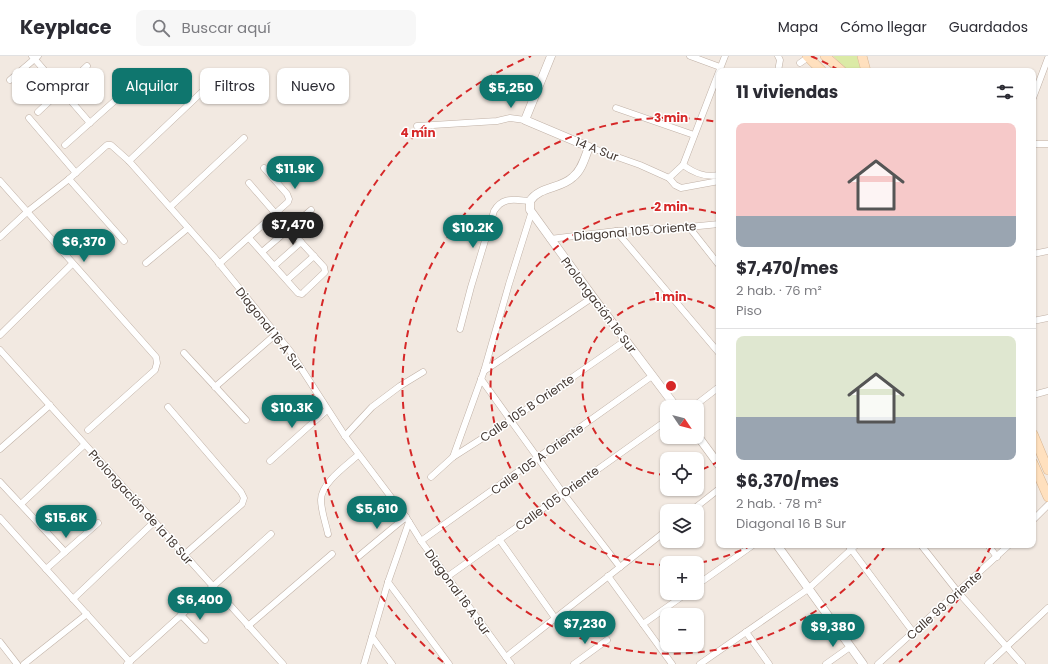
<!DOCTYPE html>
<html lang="es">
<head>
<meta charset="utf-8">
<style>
	:root { --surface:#fff; --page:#f7f7f7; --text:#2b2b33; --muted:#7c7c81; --line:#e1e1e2; --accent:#0f766e }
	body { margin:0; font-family:Poppins,sans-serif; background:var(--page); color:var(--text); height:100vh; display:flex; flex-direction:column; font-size:15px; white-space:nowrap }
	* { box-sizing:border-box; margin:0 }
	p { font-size:13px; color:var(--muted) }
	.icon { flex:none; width:22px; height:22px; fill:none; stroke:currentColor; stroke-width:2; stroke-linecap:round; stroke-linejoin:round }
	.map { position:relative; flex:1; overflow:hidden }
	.drawer { position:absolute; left:716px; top:12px; width:320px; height:480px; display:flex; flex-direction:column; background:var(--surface); border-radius:8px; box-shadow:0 1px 3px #0004 }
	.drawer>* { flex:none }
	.banner { position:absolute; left:12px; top:12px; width:380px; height:36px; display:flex; gap:8px }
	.needle { width:26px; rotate:125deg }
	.buttons { position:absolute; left:660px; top:344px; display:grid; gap:8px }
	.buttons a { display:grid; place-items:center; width:44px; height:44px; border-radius:8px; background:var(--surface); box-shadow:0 1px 3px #0004; font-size:20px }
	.price { position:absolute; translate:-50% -34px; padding:0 9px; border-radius:14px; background:var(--accent); color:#fff; font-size:13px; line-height:26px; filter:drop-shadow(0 1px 2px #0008) }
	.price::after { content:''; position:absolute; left:50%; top:24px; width:12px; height:9px; margin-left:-6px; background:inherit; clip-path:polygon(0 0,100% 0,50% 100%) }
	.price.selected { background:#222; color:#fff }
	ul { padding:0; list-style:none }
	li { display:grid; align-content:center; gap:8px; height:212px; padding:0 20px }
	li+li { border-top:1px solid var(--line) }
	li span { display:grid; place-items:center; height:124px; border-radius:8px; color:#555 }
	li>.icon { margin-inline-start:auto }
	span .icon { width:72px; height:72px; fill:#fffc; stroke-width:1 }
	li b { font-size:17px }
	h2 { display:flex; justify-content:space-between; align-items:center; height:48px; padding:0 20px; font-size:17px }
	.tag { padding:0 14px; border-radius:8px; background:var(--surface); box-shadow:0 1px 3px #0004; font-size:14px; line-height:36px }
	.tag.selected { background:var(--accent); color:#fff }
	header { display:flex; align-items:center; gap:24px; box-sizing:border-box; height:56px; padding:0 20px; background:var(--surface); border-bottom:1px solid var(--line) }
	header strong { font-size:19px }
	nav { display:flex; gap:22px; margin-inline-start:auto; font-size:14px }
	.search { width:280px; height:36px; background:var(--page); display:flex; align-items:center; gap:10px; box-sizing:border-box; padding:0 14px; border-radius:8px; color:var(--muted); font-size:15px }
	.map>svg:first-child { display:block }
</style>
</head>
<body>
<header>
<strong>Keyplace</strong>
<div class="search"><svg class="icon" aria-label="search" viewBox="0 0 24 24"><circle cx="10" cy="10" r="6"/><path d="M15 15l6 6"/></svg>Buscar aquí</div>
<nav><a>Mapa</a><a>Cómo llegar</a><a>Guardados</a></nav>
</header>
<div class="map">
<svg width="1048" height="608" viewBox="0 0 1048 608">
	<rect width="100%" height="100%" fill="#f2e9e1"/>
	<polygon fill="#dbeaa6" points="833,0 857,0 861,15 849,15"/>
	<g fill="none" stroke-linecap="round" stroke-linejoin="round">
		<g stroke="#c0b1a6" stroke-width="7">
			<g id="minor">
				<polyline points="32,0 90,67"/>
				<polyline points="690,0 720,11"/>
				<polyline points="778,0 780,4 778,15"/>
				<polyline points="800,7 810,0"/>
				<polyline points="10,24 38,0"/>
				<polyline points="1033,42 1048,2"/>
				<polyline points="616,52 694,79"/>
				<polyline points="38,56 87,10"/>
				<polyline points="29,62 76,117"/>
				<polyline points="417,70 497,65 510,62 525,64"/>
				<polyline points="1033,88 1048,88"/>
				<polyline points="65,89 119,41"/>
				<polyline points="589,91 640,109 669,122"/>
				<polyline points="129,105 203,35"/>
				<path d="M683,109C694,117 705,122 719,119"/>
				<polyline points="69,123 124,185"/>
				<polyline points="0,125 156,301 157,307 155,314 88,374"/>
				<polyline points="719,125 681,132 675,129 669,122 683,109 725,0"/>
				<polyline points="170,151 244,82"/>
				<polyline points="689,171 719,209"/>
				<polyline points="616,175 719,297"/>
				<polyline points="0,181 27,156 69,123 107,89 111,89 129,105 214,201 290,295 345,380 406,461 421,485 511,608"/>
				<polyline points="249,182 298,237 302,238 304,236 325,216 324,211 288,172 249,127"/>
				<polyline points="550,183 616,175 689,171 719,168"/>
				<polyline points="262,196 311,154"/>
				<polyline points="1033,198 1048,195"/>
				<polyline points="146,207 188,172"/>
				<polyline points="219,208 288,146 289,143 287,138 264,112"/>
				<polyline points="274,210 301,186"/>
				<polyline points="287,224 314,200"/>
				<polyline points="1033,265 1048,262"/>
				<path d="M460,273L471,231L494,155C503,140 515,144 530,145"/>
				<polyline points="0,279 72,208"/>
				<polyline points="0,294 283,608"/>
				<polyline points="184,297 246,364"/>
				<polyline points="484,315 593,241"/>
				<polyline points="481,323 563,437 620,511"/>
				<polyline points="215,331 276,278"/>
				<polyline points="1033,339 1048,335"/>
				<polyline points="168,351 241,436 244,442 242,448 184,499"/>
				<polyline points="693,351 719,331"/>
				<polyline points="345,380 372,351 400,330 423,316"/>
				<polyline points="0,393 50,349"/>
				<polyline points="453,401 484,315 509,228 531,158"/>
				<polyline points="270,405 327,354"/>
				<polyline points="431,421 453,401 511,364 626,284"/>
				<polyline points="0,426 65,496"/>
				<polyline points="21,448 84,389"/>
				<polyline points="691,455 719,433"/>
				<polyline points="0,462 130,606"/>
				<polyline points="1033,464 1048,449"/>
				<path d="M328,478C326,468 321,455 321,444C321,427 346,410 358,399"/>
				<polyline points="499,483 555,562"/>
				<polyline points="421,485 652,320"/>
				<polyline points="848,489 913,576"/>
				<polyline points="921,489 958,536 1022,608"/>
				<polyline points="988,489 997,501"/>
				<polyline points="359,500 406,461"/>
				<polyline points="46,513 98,467"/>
				<polyline points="608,520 672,608"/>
				<polyline points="447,521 667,364"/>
				<polyline points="388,526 449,608"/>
				<polyline points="697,529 753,489"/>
				<polyline points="73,543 154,466"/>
				<polyline points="181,559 205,584"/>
				<polyline points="643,568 687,537"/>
				<polyline points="248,570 332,498"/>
				<polyline points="746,576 769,608"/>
				<polyline points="372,581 392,608"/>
				<polyline points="0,586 17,608"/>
				<polyline points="506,601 667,474"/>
				<polyline points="24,608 87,558"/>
				<polyline points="127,608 271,478"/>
				<polyline points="364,608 388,526 409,466"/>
				<polyline points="574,608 607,584"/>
				<polyline points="700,608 808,533 856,489"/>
				<polyline points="826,608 850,591"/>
				<polyline points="878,608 1009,489"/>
				<polyline points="988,608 1048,552"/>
			</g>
		</g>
		<g stroke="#c0b1a6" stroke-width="9">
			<g id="tertiary">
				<path d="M551,0L525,64L589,91C585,101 582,114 573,121C561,133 540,130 530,145V154L593,241L676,351"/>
				<polyline points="697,379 719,409"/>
				<polyline points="777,489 863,608"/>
			</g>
		</g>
		<g stroke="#d8b48f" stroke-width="10">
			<g id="secondary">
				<polyline points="807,0 822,15"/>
				<polyline points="825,0 842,15"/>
				<polyline points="862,0 866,15"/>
				<polyline points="1033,378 1048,414"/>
				<polyline points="1033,407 1048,441"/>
			</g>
		</g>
		<use href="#minor" stroke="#fff" stroke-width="6"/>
		<use href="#tertiary" stroke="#fff" stroke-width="8"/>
		<use href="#secondary" stroke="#ffe0be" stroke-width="9"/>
	</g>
	<g fill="none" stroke="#d62828" stroke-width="2" stroke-dasharray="7 5">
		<path d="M719 405A89 89 0 0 1 697 415M666 419A89 89 0 1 1 719 255"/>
		<path d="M752 489A179 179 0 0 1 697 507M666 509A179 179 0 1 1 719 158"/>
		<path d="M886 489A268 268 0 1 1 718 66"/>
		<path d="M991 490A358 358 0 0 1 899 606M443 606A358 358 0 0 1 531 0M811 0A358 358 0 0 1 839 14"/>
	</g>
	<g text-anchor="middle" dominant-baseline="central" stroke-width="3" stroke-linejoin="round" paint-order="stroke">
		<g font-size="12" fill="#433832" stroke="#fff">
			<text transform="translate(597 93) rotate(21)">14 A Sur</text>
			<text transform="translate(635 175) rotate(-5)">Diagonal 105 Oriente</text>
			<text transform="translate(599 249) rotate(53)">Prolongación 16 Sur</text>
			<text transform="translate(270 273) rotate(52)">Diagonal 16 A Sur</text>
			<text transform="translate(527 352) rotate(-34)">Calle 105 B Oriente</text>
			<text transform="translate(537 403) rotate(-36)">Calle 105 A Oriente</text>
			<text transform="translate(557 442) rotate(-36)">Calle 105 Oriente</text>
			<text transform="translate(141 451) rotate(48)">Prolongación de la 18 Sur</text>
			<text transform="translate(458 536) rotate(54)">Diagonal 16 A Sur</text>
			<text transform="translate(944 549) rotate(-42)">Calle 99 Oriente</text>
		</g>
	</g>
	<circle cx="671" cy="330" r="6" fill="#d62828" stroke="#fff" stroke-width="2"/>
	<g font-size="12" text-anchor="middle" font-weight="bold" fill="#d62828" stroke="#fff" stroke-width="3" stroke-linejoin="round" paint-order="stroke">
		<text x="671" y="66">3 min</text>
		<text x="418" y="81">4 min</text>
		<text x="671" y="155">2 min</text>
		<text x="671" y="245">1 min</text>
	</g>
</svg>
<div class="buttons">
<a><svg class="needle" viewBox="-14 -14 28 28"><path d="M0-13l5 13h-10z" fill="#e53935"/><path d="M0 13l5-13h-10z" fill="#7c7c81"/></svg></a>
<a><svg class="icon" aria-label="locate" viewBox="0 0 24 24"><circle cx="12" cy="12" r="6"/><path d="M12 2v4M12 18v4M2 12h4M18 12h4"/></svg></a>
<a><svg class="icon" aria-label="layers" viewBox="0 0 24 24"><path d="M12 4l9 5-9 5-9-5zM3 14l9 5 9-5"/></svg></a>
<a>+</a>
<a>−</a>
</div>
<b class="price" style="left:511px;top:53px">$5,250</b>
<b class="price" style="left:295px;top:134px">$11.9K</b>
<b class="price selected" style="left:293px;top:190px">$7,470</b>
<b class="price" style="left:473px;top:193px">$10.2K</b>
<b class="price" style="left:84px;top:207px">$6,370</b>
<b class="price" style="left:292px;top:373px">$10.3K</b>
<b class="price" style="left:377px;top:474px">$5,610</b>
<b class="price" style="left:66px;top:483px">$15.6K</b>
<b class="price" style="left:200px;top:565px">$6,400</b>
<b class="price" style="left:585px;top:589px">$7,230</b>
<b class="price" style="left:833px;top:592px">$9,380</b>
<div class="banner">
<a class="tag">Comprar</a>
<a class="tag selected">Alquilar</a>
<a class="tag">Filtros</a>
<a class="tag">Nuevo</a>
</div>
<section class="drawer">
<h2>11 viviendas<svg class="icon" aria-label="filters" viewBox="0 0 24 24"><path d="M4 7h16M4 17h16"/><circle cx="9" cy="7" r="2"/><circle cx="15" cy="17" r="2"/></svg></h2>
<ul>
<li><span style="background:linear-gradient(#f6c9c9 75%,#9aa5b1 0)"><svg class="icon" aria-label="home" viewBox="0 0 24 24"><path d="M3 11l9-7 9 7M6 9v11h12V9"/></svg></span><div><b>$7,470/mes</b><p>2 hab. · 76 m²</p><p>Piso</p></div></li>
<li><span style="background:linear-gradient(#dfe7d0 65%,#9aa5b1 0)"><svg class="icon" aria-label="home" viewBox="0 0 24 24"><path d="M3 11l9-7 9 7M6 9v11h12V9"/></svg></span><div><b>$6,370/mes</b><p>2 hab. · 78 m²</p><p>Diagonal 16 B Sur</p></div></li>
</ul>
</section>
</div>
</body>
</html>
